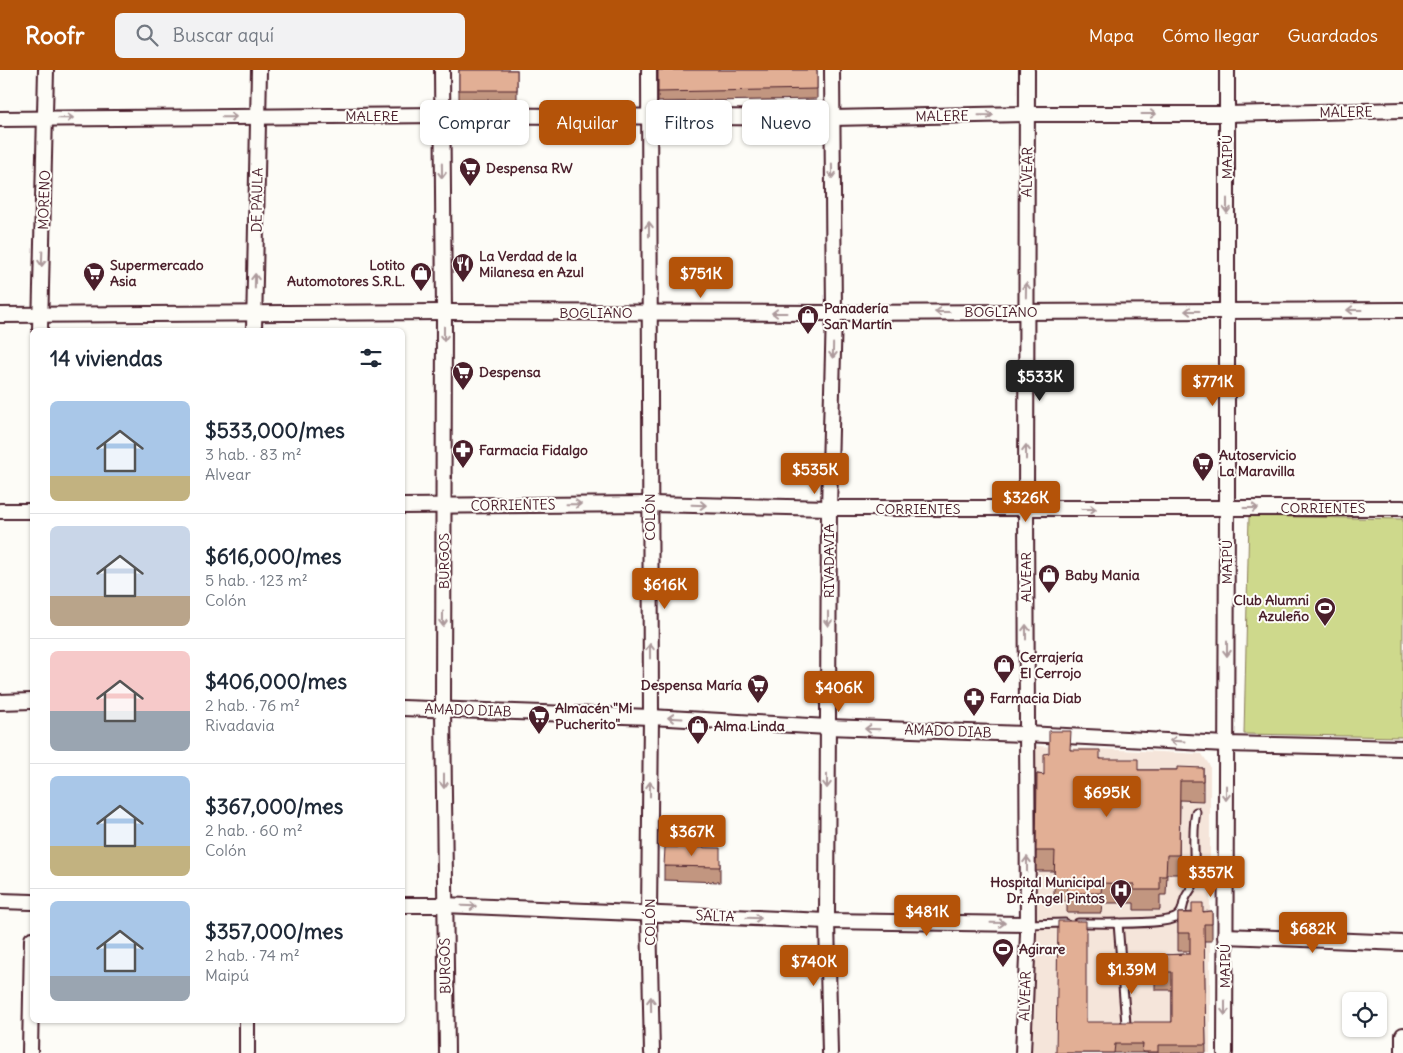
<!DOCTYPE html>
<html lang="es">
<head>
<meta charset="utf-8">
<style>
	:root { --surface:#fff; --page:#f2f2f3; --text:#1f2937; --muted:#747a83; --line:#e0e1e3; --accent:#b45309 }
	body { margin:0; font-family:Delius,sans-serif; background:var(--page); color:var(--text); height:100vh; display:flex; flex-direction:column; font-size:19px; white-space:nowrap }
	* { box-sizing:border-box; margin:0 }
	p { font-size:16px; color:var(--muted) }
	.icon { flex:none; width:28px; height:28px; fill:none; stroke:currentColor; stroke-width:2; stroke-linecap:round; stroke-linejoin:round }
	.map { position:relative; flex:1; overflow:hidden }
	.side { position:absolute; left:30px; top:258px; width:375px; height:695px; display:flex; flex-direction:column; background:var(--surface); border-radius:8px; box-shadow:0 1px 4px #0004 }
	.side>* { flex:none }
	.banner { position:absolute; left:420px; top:30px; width:475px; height:45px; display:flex; gap:10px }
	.controls { position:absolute; left:1342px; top:922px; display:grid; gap:10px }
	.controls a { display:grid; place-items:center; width:45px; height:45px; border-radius:8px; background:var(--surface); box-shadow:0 1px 4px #0004; font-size:25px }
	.price { position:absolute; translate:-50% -42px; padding:0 11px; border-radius:5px; background:var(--accent); color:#fff; font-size:16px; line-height:32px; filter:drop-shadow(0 1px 2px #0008) }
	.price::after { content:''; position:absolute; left:50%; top:30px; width:15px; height:11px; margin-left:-8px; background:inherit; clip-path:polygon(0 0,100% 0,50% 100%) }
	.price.selected { background:#222; color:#fff }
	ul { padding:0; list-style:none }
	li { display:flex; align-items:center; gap:15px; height:125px; padding:0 20px }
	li+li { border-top:1px solid var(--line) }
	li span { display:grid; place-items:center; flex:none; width:140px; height:100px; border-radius:8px; color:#555 }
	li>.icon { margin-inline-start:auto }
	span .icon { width:60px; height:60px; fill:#fffc; stroke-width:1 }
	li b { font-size:21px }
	h2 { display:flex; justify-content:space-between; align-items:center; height:60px; padding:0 20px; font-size:21px }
	.chip { padding:0 18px; border-radius:8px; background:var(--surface); box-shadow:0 1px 4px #0004; font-size:18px; line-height:45px }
	.chip.selected { background:var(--accent); color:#fff }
	header { display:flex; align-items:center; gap:30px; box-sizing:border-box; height:70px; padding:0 25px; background:var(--accent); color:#fff }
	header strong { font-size:24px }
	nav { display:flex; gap:28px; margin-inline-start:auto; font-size:18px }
	.search { width:350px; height:45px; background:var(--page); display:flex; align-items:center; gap:12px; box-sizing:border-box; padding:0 18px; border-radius:8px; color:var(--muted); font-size:19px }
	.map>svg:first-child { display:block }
</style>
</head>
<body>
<header>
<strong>Roofr</strong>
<div class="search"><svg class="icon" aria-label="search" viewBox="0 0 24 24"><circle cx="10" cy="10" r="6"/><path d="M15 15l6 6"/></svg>Buscar aquí</div>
<nav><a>Mapa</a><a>Cómo llegar</a><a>Guardados</a></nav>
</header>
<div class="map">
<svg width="1403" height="983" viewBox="0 0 1403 983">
	<rect width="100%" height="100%" fill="#fdfcf7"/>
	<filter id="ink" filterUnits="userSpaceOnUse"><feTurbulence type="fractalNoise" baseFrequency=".02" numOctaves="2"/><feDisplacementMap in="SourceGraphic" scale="10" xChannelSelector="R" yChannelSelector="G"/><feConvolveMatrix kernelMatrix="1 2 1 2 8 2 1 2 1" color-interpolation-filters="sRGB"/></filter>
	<g filter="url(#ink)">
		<polygon fill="#f5e5da" points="1036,676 1202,684 1210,696 1210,983 1029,983"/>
		<polygon fill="#ced98c" stroke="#8c7c5c" points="1249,446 1403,449 1403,667 1244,664"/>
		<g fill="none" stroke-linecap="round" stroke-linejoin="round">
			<g stroke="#4a1f2b" stroke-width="11">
				<g id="service">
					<path d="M1078,853C1097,853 1161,855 1175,848C1184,843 1182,837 1185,829C1187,823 1193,818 1194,812C1196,788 1191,767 1196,742"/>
					<polyline points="1118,853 1126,954"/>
					<polyline points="1027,854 1065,853"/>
				</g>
			</g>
			<g stroke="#4a1f2b" stroke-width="18">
				<g id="minor">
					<polyline points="442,0 444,242 443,639 447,983"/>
					<polyline points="649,0 651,647 649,844 652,983"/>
					<polyline points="0,49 442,45 832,48 1028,44 1227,44 1403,40"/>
					<polyline points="0,245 444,242 834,243 1403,240"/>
					<polyline points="40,260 46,0"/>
					<polyline points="254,260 259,0"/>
					<polyline points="402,436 650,434 829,438 1403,438"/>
					<polyline points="0,441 32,441"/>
					<polyline points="0,632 32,631"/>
					<polyline points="402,638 651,647 828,657 1026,664 1226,674 1403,678"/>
					<polyline points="0,831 32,832"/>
					<polyline points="402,835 444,835 827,851 1027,854"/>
					<polyline points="1225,866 1403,873"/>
					<polyline points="30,983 32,869"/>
					<polyline points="247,983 247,950"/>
					<polyline points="830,983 827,851 829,438 834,243 832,0"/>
					<polyline points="1023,983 1028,863 1026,439 1027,0"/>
					<polyline points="1225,983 1227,438 1227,0"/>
					<polyline points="1403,983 1403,965"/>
				</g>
			</g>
			<use href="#service" stroke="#fdfcf7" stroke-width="7"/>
			<use href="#minor" stroke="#fdfcf7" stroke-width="14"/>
		</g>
		<g fill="#c29680" stroke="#4a1f2b">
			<rect x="459" y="0" width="58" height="30"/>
			<polygon points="658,0 817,0 817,29 658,32"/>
			<polygon points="1071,680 1138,700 1177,700 1203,698 1203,731 1180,730 1179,804 1167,804 1166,825 1160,825 1160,840 1134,840 1134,833 1102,833 1101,843 1067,843 1067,831 1054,831 1054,801 1036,801 1037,704 1044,705 1049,683"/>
			<polygon points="720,793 720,812 664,810 664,796"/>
			<polygon points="1212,841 1212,871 1204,871 1206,983 1056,983 1172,952 1172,920 1155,920 1155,885 1190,884 1190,881 1178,881 1178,843"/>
		</g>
		<g fill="#e2af95" stroke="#4a1f2b">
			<rect x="459" y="0" width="58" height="20"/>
			<polygon points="658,0 817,0 817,19 658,22"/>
			<polygon points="1049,661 1071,661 1070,680 1100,680 1100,689 1138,689 1138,700 1177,700 1177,697 1203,698 1203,711 1180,711 1179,785 1167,785 1166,806 1160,806 1160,820 1134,820 1134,814 1102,813 1101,823 1067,823 1067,811 1054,811 1055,781 1036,781 1037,704 1044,705 1044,684 1049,683"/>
			<polygon points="665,777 720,778 720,797 664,796"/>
			<polygon points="1192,833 1203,833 1203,842 1212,841 1212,854 1204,854 1206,975 1158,975 1158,982 1142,982 1143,974 1115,974 1114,983 1056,983 1058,851 1086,851 1086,952 1172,952 1172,902 1155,902 1155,885 1190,884 1190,863 1178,863 1178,843 1192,843"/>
		</g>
		<defs><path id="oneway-shaft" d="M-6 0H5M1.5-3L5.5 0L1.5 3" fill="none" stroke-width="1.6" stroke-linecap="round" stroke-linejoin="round" transform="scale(1.25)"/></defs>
		<g stroke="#ac999b">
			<use href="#oneway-shaft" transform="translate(1149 44)"/>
			<use href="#oneway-shaft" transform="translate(986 45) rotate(-1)"/>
			<use href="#oneway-shaft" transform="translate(229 47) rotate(-1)"/>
			<use href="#oneway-shaft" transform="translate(66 48) rotate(-1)"/>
			<use href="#oneway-shaft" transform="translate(442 101) rotate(89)"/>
			<use href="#oneway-shaft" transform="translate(832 101) rotate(89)"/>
			<use href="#oneway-shaft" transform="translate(1227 136) rotate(90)"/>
			<use href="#oneway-shaft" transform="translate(649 159) rotate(-90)"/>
			<use href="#oneway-shaft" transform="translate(42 189) rotate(92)"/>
			<use href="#oneway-shaft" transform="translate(255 211) rotate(-89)"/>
			<use href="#oneway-shaft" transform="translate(1026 220) rotate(-89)"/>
			<use href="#oneway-shaft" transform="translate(1354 240) rotate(180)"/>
			<use href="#oneway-shaft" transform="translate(1192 241) rotate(180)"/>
			<use href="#oneway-shaft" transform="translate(942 242) rotate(180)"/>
			<use href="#oneway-shaft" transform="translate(779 243) rotate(180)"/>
			<use href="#oneway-shaft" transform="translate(444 264) rotate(90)"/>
			<use href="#oneway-shaft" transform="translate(833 281) rotate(91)"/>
			<use href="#oneway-shaft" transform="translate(1026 382) rotate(-90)"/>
			<use href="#oneway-shaft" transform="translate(574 434) rotate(-1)"/>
			<use href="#oneway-shaft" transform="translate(699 435) rotate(2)"/>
			<use href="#oneway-shaft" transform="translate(1251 438)"/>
			<use href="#oneway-shaft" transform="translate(1089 439)"/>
			<use href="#oneway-shaft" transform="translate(443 549) rotate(90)"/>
			<use href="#oneway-shaft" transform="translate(828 549) rotate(90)"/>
			<use href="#oneway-shaft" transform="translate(1026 562) rotate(-90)"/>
			<use href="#oneway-shaft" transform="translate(1227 579) rotate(90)"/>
			<use href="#oneway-shaft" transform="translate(650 581) rotate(-90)"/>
			<use href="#oneway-shaft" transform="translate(675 648) rotate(-177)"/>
			<use href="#oneway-shaft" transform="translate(872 659) rotate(-178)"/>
			<use href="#oneway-shaft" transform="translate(1177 671) rotate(-177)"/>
			<use href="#oneway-shaft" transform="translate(444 711) rotate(90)"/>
			<use href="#oneway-shaft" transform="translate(827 711) rotate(90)"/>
			<use href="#oneway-shaft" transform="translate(650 719) rotate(-90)"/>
			<use href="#oneway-shaft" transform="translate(1226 723) rotate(90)"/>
			<use href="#oneway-shaft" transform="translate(1027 794) rotate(-90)"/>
			<use href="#oneway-shaft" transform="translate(469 836) rotate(2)"/>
			<use href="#oneway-shaft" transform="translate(754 848) rotate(2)"/>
			<use href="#oneway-shaft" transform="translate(998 853) rotate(1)"/>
			<use href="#oneway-shaft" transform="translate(651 934) rotate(-91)"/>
			<use href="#oneway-shaft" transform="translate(1225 938) rotate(90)"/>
		</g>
	</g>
	<defs>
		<g id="supermarket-pin" transform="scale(1.125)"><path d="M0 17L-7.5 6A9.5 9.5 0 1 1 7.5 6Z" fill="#4a1f2b" stroke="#fdfcf7"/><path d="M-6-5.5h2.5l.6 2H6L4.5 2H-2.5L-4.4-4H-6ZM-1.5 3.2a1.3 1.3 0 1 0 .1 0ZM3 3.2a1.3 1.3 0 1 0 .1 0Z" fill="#fff"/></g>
		<g id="restaurant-pin" transform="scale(1.125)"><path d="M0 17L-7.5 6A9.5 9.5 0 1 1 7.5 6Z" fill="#4a1f2b" stroke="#fdfcf7"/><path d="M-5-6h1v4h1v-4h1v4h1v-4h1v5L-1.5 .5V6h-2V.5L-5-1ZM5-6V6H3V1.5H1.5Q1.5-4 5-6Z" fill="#fff"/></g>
		<g id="shop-pin" transform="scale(1.125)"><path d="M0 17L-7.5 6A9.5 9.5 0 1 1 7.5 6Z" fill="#4a1f2b" stroke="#fdfcf7"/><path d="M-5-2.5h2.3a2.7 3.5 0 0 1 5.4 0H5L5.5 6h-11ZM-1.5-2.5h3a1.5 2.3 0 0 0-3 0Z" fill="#fff"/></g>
		<g id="pharmacy-pin" transform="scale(1.125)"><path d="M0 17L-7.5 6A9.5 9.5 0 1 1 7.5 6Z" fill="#4a1f2b" stroke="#fdfcf7"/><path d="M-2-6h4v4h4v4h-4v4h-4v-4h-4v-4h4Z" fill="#fff"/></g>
		<g id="stadium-pin" transform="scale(1.125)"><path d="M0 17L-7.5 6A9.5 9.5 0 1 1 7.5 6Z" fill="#4a1f2b" stroke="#fdfcf7"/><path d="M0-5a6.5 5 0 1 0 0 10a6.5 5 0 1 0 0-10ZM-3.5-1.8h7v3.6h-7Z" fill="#fff"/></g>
		<g id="hospital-pin" transform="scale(1.125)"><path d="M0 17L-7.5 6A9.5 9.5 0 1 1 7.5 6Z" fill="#4a1f2b" stroke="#fdfcf7"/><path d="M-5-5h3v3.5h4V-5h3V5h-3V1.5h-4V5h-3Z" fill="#fff"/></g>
	</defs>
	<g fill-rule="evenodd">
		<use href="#supermarket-pin" x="470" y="98"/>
		<use href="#restaurant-pin" x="463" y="194"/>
		<use href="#supermarket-pin" x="94" y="203"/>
		<use href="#shop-pin" x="421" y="203"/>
		<use href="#shop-pin" x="808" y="246"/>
		<use href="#supermarket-pin" x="463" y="302"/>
		<use href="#pharmacy-pin" x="463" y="380"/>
		<use href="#supermarket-pin" x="1203" y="393"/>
		<use href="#shop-pin" x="1049" y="505"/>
		<use href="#stadium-pin" x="1325" y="538"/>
		<use href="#shop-pin" x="1004" y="595"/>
		<use href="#supermarket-pin" x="758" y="615"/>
		<use href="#pharmacy-pin" x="974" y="628"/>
		<use href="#supermarket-pin" x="539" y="646"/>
		<use href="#shop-pin" x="698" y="656"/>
		<use href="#hospital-pin" x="1121" y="820"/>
		<use href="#stadium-pin" x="1003" y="879"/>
	</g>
	<g text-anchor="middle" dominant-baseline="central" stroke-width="4" stroke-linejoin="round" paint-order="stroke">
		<g font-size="14" fill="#4a1f2b" stroke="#fdfcf7">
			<text transform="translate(1346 42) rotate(-1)">MALERE</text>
			<text x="372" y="46">MALERE</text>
			<text transform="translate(942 46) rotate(-1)">MALERE</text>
			<text transform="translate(1227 87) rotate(-90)">MAIPÚ</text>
			<text transform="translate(1027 102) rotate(-89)">ALVEAR</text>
			<text transform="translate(44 130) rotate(-88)">MORENO</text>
			<text transform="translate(257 130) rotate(-89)">DE PAULA</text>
			<text x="1001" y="242">BOGLIANO</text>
			<text x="596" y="243">BOGLIANO</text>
			<text transform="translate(513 435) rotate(-1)">CORRIENTES</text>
			<text x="1323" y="438">CORRIENTES</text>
			<text x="918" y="439">CORRIENTES</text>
			<text transform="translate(650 447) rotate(-90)">COLÓN</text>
			<text transform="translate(444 491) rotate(-90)">BURGOS</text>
			<text transform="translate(829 491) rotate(-90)">RIVADAVIA</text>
			<text transform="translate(1227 492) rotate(-90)">MAIPÚ</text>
			<text transform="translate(1026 507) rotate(-90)">ALVEAR</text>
			<text transform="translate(468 640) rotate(2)">AMADO DIAB</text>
			<text transform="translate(948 661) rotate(2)">AMADO DIAB</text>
			<text transform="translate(715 846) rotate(2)">SALTA</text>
			<text transform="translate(650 852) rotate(-90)">COLÓN</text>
			<text transform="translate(445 896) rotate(-91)">BURGOS</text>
			<text transform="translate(1225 896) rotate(-90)">MAIPÚ</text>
			<text transform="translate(1025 926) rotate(-88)">ALVEAR</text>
		</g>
		<g font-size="14" font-weight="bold" fill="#4a1f2b" stroke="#fdfcf7" text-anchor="start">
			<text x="486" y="98">Despensa RW</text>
			<text x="479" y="186">La Verdad de la<tspan x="479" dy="16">Milanesa en Azul</tspan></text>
			<text x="110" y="195">Supermercado<tspan x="110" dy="16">Asia</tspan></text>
			<text x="405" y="195" text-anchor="end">Lotito<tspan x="405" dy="16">Automotores S.R.L.</tspan></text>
			<text x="824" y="238">Panadería<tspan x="824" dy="16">San Martín</tspan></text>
			<text x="479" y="302">Despensa</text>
			<text x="479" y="380">Farmacia Fidalgo</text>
			<text x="1219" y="385">Autoservicio<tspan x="1219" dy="16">La Maravilla</tspan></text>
			<text x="1065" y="505">Baby Mania</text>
			<text x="1309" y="530" text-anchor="end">Club Alumni<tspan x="1309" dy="16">Azuleño</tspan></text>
			<text x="1020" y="587">Cerrajería<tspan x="1020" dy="16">El Cerrojo</tspan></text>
			<text x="742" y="615" text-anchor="end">Despensa María</text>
			<text x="990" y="628">Farmacia Diab</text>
			<text x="555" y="638">Almacén "Mi<tspan x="555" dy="16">Pucherito"</tspan></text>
			<text x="714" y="656">Alma Linda</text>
			<text x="1105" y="812" text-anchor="end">Hospital Municipal<tspan x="1105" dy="16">Dr. Ángel Pintos</tspan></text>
			<text x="1019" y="879">Agirare</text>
		</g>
	</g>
</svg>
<div class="controls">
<a><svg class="icon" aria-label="locate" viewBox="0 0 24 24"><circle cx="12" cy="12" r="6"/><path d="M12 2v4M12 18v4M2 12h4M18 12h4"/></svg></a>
</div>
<b class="price" style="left:701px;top:229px">$751K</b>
<b class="price selected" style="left:1040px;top:332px">$533K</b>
<b class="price" style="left:1213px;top:337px">$771K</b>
<b class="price" style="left:815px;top:425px">$535K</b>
<b class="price" style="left:1026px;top:453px">$326K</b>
<b class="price" style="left:665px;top:540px">$616K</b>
<b class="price" style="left:839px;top:643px">$406K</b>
<b class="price" style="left:1107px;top:748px">$695K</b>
<b class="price" style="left:692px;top:787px">$367K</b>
<b class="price" style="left:1211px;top:828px">$357K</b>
<b class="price" style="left:927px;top:867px">$481K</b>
<b class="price" style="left:1313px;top:884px">$682K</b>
<b class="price" style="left:814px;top:917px">$740K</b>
<b class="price" style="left:1132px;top:925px">$1.39M</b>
<div class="banner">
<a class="chip">Comprar</a>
<a class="chip selected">Alquilar</a>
<a class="chip">Filtros</a>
<a class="chip">Nuevo</a>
</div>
<section class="side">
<h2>14 viviendas<svg class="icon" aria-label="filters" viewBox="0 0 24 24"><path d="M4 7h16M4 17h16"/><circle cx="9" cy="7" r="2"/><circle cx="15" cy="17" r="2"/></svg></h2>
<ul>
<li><span style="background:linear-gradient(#a9c7e8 75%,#c2b280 0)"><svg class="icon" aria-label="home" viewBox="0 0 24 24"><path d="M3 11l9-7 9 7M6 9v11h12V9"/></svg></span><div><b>$533,000/mes</b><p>3 hab. · 83 m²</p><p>Alvear</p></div></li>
<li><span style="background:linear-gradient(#c9d6e8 70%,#b9a48a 0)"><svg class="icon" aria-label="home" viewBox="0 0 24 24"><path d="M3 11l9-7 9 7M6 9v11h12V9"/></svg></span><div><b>$616,000/mes</b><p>5 hab. · 123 m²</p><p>Colón</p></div></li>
<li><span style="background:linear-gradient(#f6c9c9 60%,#9aa5b1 0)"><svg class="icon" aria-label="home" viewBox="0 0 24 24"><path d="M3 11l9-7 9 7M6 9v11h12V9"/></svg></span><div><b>$406,000/mes</b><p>2 hab. · 76 m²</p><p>Rivadavia</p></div></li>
<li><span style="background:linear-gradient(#a9c7e8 70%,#c2b280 0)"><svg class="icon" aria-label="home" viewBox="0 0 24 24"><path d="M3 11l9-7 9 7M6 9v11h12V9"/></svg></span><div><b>$367,000/mes</b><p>2 hab. · 60 m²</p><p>Colón</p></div></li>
<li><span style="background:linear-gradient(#a9c7e8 75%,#9aa5b1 0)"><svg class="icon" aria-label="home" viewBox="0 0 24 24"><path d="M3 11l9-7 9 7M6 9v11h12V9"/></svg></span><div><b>$357,000/mes</b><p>2 hab. · 74 m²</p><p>Maipú</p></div></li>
</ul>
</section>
</div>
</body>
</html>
